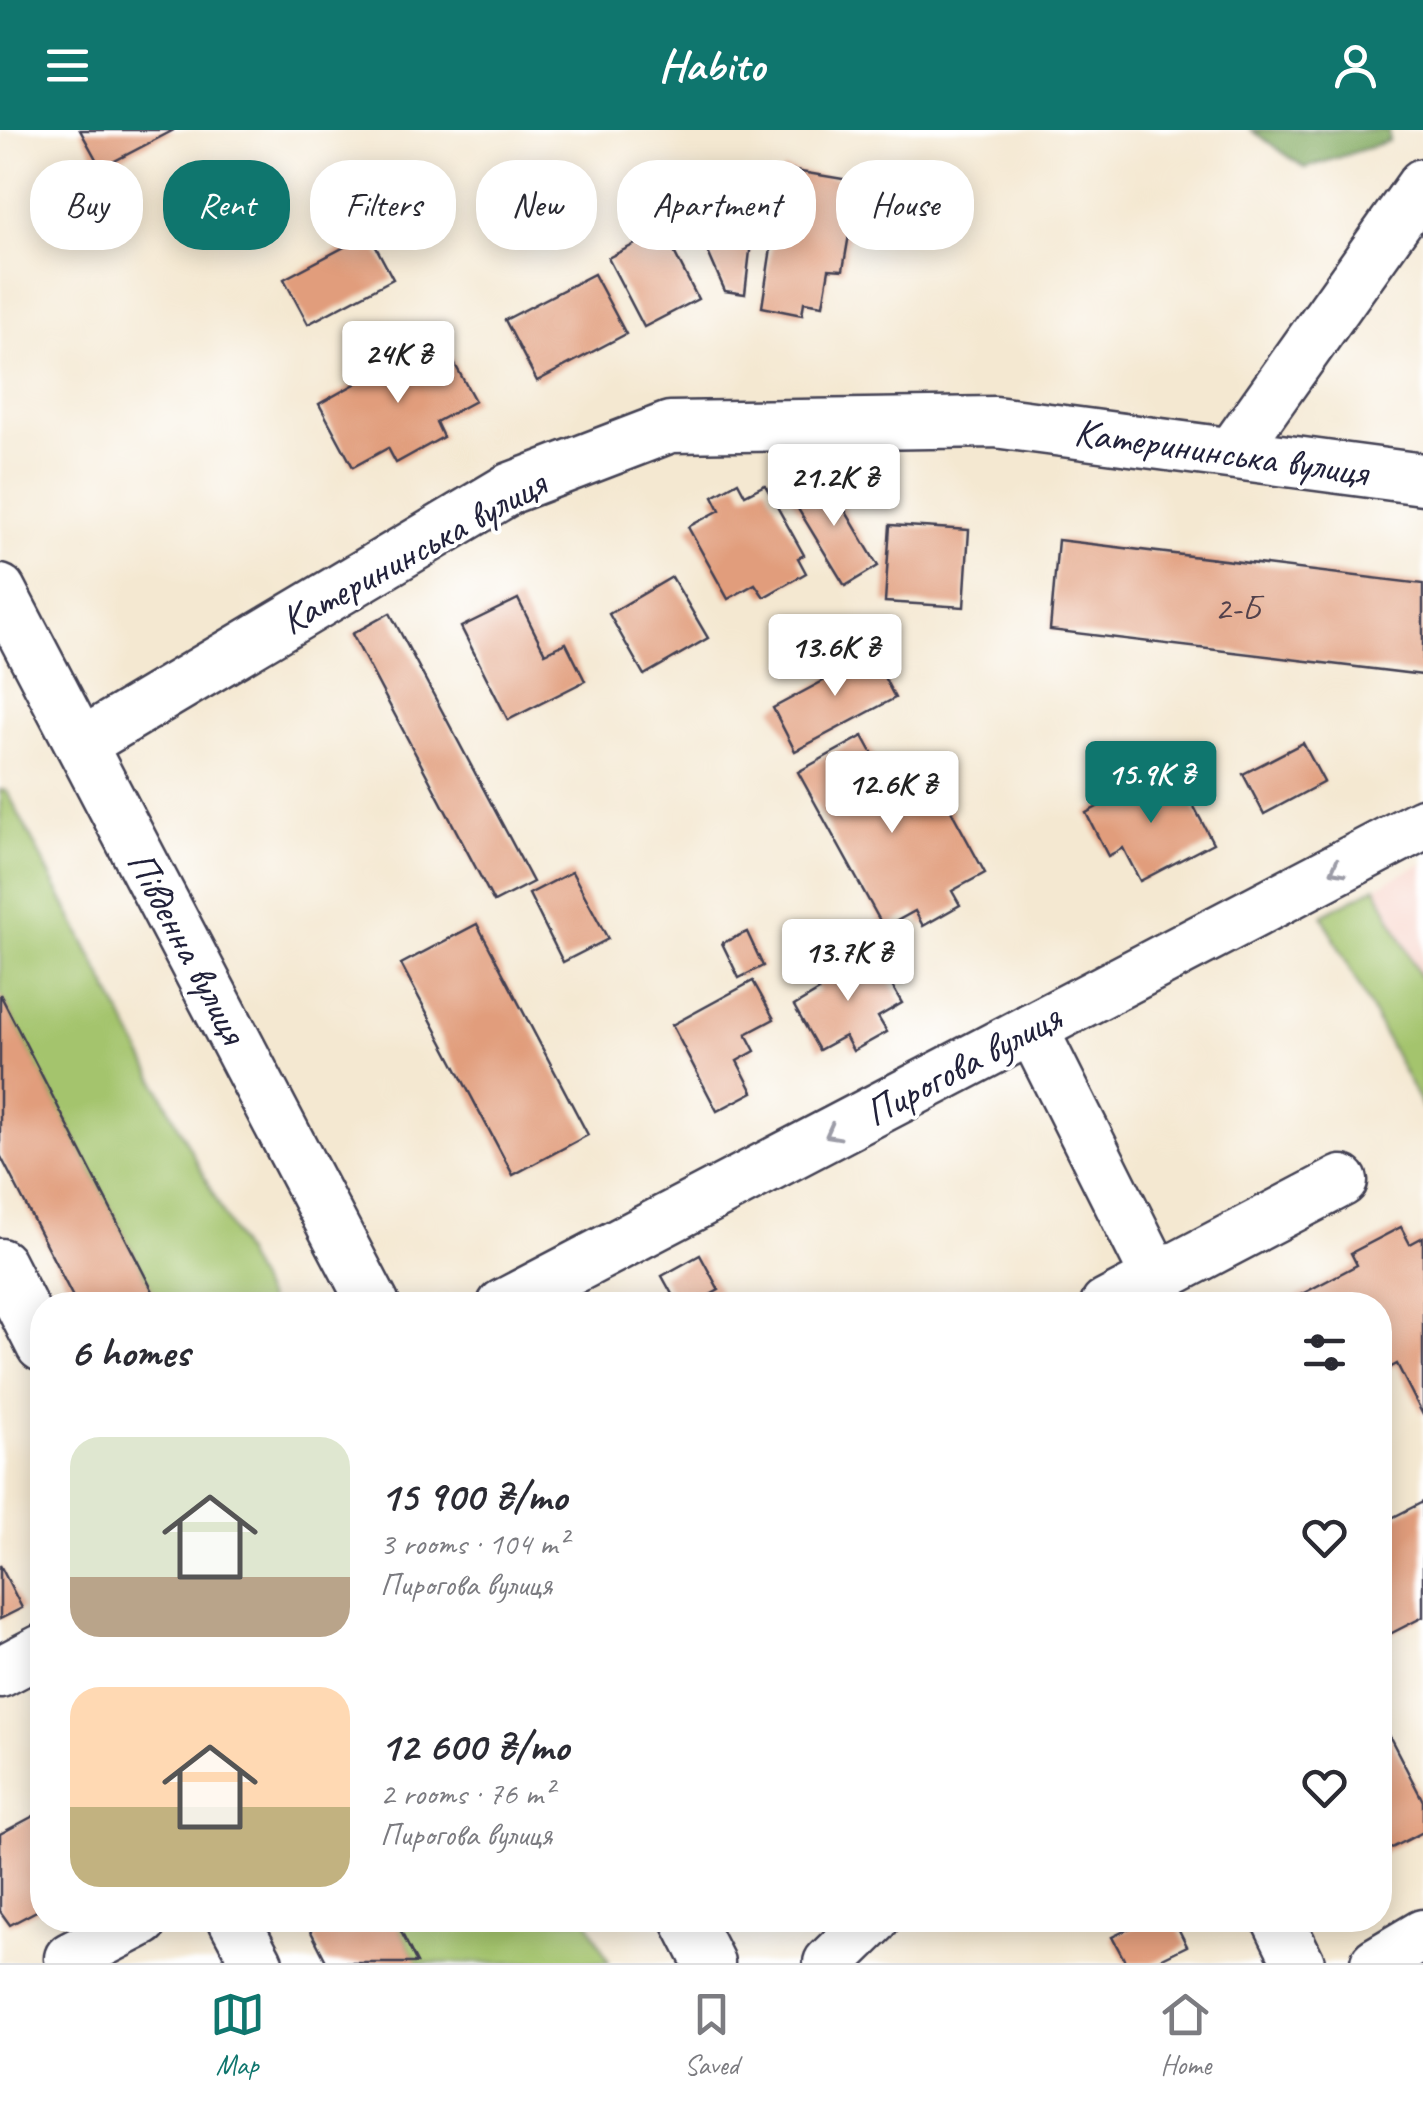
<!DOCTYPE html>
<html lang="en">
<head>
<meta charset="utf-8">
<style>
	:root { --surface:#fff; --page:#f7f7f7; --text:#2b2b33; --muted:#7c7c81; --line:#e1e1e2; --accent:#0f766e }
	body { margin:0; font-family:Caveat,sans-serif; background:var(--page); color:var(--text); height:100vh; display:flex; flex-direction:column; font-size:38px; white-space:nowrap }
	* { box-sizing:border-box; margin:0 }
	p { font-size:32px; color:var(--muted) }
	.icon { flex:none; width:55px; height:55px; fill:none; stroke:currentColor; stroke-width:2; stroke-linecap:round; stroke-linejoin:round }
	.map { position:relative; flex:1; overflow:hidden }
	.side { position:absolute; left:30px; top:1162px; width:1362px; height:640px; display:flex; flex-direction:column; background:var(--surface); border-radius:40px; box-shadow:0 5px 25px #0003 }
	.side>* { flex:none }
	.guide { position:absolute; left:30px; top:30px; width:1365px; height:90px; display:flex; gap:20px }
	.price { position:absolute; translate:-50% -85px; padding:0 22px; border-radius:10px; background:#fff; color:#222; font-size:32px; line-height:65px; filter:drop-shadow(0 2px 5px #0008) }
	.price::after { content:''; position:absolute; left:50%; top:60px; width:30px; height:22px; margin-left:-15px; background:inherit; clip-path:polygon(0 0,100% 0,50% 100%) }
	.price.active { background:var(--accent); color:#fff }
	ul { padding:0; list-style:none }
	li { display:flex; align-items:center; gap:30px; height:250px; padding:0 40px }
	li span { display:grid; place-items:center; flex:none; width:280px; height:200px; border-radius:30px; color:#555 }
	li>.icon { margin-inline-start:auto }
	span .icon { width:120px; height:120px; fill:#fffc; stroke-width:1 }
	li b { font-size:42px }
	h2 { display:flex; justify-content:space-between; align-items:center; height:120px; padding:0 40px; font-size:42px }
	.chip { padding:0 35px; border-radius:40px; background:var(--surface); box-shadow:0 5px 25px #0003; font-size:35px; line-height:90px }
	.chip.active { background:var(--accent); color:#fff }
	header { display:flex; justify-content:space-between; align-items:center; height:130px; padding:0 40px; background:var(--accent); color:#fff; font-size:45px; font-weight:700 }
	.menu { display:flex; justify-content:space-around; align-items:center; height:140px; border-top:2px solid var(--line); background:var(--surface); font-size:28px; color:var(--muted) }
	.menu a { display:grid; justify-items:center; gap:5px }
	.menu .active { color:var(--accent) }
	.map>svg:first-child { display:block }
</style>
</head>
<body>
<header><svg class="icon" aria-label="menu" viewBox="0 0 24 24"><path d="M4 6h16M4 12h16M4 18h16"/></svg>Habito<svg class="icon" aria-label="person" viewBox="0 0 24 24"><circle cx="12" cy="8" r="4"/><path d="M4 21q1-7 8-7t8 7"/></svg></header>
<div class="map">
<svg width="1423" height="1833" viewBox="0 0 1423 1833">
	<rect width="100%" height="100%" fill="#fff"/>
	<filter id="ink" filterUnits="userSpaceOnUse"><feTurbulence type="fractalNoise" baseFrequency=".01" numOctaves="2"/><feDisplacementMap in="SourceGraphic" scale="20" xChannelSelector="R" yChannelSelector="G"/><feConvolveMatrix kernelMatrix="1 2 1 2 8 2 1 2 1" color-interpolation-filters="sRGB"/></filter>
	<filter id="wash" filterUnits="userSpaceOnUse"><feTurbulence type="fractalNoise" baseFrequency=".0048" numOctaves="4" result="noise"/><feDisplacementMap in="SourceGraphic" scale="40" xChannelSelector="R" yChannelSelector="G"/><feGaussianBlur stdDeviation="2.25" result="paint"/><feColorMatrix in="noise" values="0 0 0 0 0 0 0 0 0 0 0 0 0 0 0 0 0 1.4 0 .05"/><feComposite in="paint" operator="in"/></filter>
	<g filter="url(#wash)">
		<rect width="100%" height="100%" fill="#f4e8d1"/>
		<polygon fill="#f7d1c6" points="1423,733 1423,979 1322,785"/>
		<g fill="#a4c46d" stroke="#637354" stroke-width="2.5">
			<polygon points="0,660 7,661 270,1175 160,1175 0,864"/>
			<polygon points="1376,757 1423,854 1423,979 1322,785"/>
			<polygon points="395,1790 587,1790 609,1833 417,1833"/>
		</g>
		<polygon fill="#83aa60" stroke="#52664e" stroke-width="2.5" points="1251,0 1389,0 1389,11 1305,38"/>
		<g id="blocks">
			<g fill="#e19d7c">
				<polygon points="80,0 174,0 101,38"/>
				<polygon points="783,39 873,54 865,107 849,105 843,140 829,139 823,175 804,172 802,185 762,177"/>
				<polygon points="758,52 745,164 725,161 690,81"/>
				<polygon points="663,100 698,169 644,197 608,128"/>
				<polygon points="369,104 393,149 308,194 284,149"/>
				<polygon points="594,144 626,204 537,251 505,190"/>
				<polygon points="440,207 475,271 436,292 443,307 396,333 388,318 353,337 319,274"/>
				<polygon points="823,343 878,436 845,456 789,364"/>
				<polygon points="738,352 745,365 765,355 804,425 798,428 806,443 764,467 755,454 728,469 688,397 720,380 713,366"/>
				<polygon points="890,395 969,400 964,477 885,472"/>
				<polygon points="1058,410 1423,454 1423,545 1050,500"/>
				<polygon points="672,447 708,508 644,545 609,484"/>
				<polygon points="518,469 545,523 566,513 585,551 508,590 461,497"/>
				<polygon points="390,483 533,752 494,772 352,504"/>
				<polygon points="866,513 895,568 795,621 773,578 836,544 830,533"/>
				<polygon points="863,606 900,673 936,653 985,743 952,761 960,775 923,796 915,781 884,798 798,642"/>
				<polygon points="1303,613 1324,652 1264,684 1243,644"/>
				<polygon points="1161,643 1170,660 1182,654 1213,713 1140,751 1123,718 1108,726 1086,683"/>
				<polygon points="572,742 608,809 563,832 529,764"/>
				<polygon points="477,794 588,1005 513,1045 401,834"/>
				<polygon points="747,802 763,836 739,848 722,813"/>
				<polygon points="843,826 852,842 876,828 902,873 878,887 887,902 853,921 845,906 819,920 794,876 819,861 810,846"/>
				<polygon points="753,851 774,889 746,904 755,921 737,931 753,962 717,981 672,895"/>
				<polygon points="0,864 160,1175 77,1175 0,1025"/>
				<polygon points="1401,1097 1410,1114 1423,1107 1423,1285 1397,1234 1380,1243 1380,1175 1281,1175 1357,1135 1351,1123"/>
				<polygon points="700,1125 719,1160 692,1175 678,1175 662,1146"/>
				<polygon points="1423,1372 1423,1487 1380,1509 1380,1394"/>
				<polygon points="0,1435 22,1478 0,1489"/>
				<polygon points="1380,1588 1423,1671 1423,1702 1380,1724"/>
				<polygon points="41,1682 42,1778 10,1795 0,1781 0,1704"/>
				<polygon points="305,1790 395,1790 417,1833 327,1833"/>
				<polygon points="1147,1790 1174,1790 1187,1816 1152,1833 1126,1833 1112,1807"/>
			</g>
		</g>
	</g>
	<g filter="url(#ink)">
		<use href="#blocks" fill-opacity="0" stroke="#424052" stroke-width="2.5"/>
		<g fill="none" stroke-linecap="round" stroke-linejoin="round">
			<g stroke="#424052" stroke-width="55">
				<g id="minor">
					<polyline points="1232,323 1423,54"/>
					<polyline points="0,460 374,1175"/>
					<polyline points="81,614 511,358 670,297 995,292 1423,349"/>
					<polyline points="1032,898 1157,1148 1106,1175"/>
					<polyline points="0,1134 42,1216"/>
					<polyline points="1157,1148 1342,1051"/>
					<polyline points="503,1175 1423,694"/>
					<polyline points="0,1542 42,1520"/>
					<polyline points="234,1790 257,1833"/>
					<polyline points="687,1790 709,1833"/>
					<polyline points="1278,1790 1299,1833"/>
					<polyline points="70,1828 143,1790"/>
					<polyline points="829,1833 873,1790"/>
					<polyline points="1376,1833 1423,1805"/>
				</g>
			</g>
			<use href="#minor" stroke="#fff" stroke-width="50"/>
		</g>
		<defs><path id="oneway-chevron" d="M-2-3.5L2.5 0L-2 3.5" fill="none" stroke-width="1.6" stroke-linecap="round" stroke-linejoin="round" transform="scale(2.5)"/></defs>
		<g stroke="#9c9ca7">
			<use href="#oneway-chevron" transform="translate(1337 739) rotate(152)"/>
			<use href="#oneway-chevron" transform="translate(832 1003) rotate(152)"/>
		</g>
	</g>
	<g text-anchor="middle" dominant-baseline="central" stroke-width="8" stroke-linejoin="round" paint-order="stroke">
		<g font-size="35" fill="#52414b">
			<text x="1237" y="477">2-Б</text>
		</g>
		<g font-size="40" fill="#22223b" stroke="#fff">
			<text transform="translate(1221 322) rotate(8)">Катерининська вулиця</text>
			<text transform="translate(413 422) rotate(-29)">Катерининська вулиця</text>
			<text transform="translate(187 817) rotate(62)">Південна вулиця</text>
			<text transform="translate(963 935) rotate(-28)">Пирогова вулиця</text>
		</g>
	</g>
</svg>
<b class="price" style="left:398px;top:276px">24K ₴</b>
<b class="price" style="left:834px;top:399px">21.2K ₴</b>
<b class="price" style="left:835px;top:569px">13.6K ₴</b>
<b class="price active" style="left:1151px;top:696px">15.9K ₴</b>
<b class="price" style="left:892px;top:706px">12.6K ₴</b>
<b class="price" style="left:848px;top:874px">13.7K ₴</b>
<div class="guide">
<a class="chip">Buy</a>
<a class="chip active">Rent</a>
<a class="chip">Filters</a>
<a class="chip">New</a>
<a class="chip">Apartment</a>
<a class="chip">House</a>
</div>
<section class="side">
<h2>6 homes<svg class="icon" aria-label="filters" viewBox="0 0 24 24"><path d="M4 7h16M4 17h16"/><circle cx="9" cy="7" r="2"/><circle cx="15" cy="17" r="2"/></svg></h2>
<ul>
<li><span style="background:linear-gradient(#dfe7d0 70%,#b9a48a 0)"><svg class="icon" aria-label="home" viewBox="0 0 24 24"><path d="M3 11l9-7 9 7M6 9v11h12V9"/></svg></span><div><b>15 900 ₴/mo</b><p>3 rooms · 104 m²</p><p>Пирогова вулиця</p></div><svg class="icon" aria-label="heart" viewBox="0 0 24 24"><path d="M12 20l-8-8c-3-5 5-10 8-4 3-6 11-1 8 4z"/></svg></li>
<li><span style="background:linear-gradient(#ffd9b3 60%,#c2b280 0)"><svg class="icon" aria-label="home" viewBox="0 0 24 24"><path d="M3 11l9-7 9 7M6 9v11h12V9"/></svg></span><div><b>12 600 ₴/mo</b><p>2 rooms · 76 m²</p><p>Пирогова вулиця</p></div><svg class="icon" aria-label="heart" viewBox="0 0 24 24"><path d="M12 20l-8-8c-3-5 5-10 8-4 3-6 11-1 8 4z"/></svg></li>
</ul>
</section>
</div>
<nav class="menu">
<a class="active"><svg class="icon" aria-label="map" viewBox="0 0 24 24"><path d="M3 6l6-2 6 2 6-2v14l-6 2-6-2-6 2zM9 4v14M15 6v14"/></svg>Map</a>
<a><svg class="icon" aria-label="saved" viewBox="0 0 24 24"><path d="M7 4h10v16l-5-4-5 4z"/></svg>Saved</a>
<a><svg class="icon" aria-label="home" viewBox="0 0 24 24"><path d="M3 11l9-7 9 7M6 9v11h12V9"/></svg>Home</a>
</nav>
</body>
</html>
